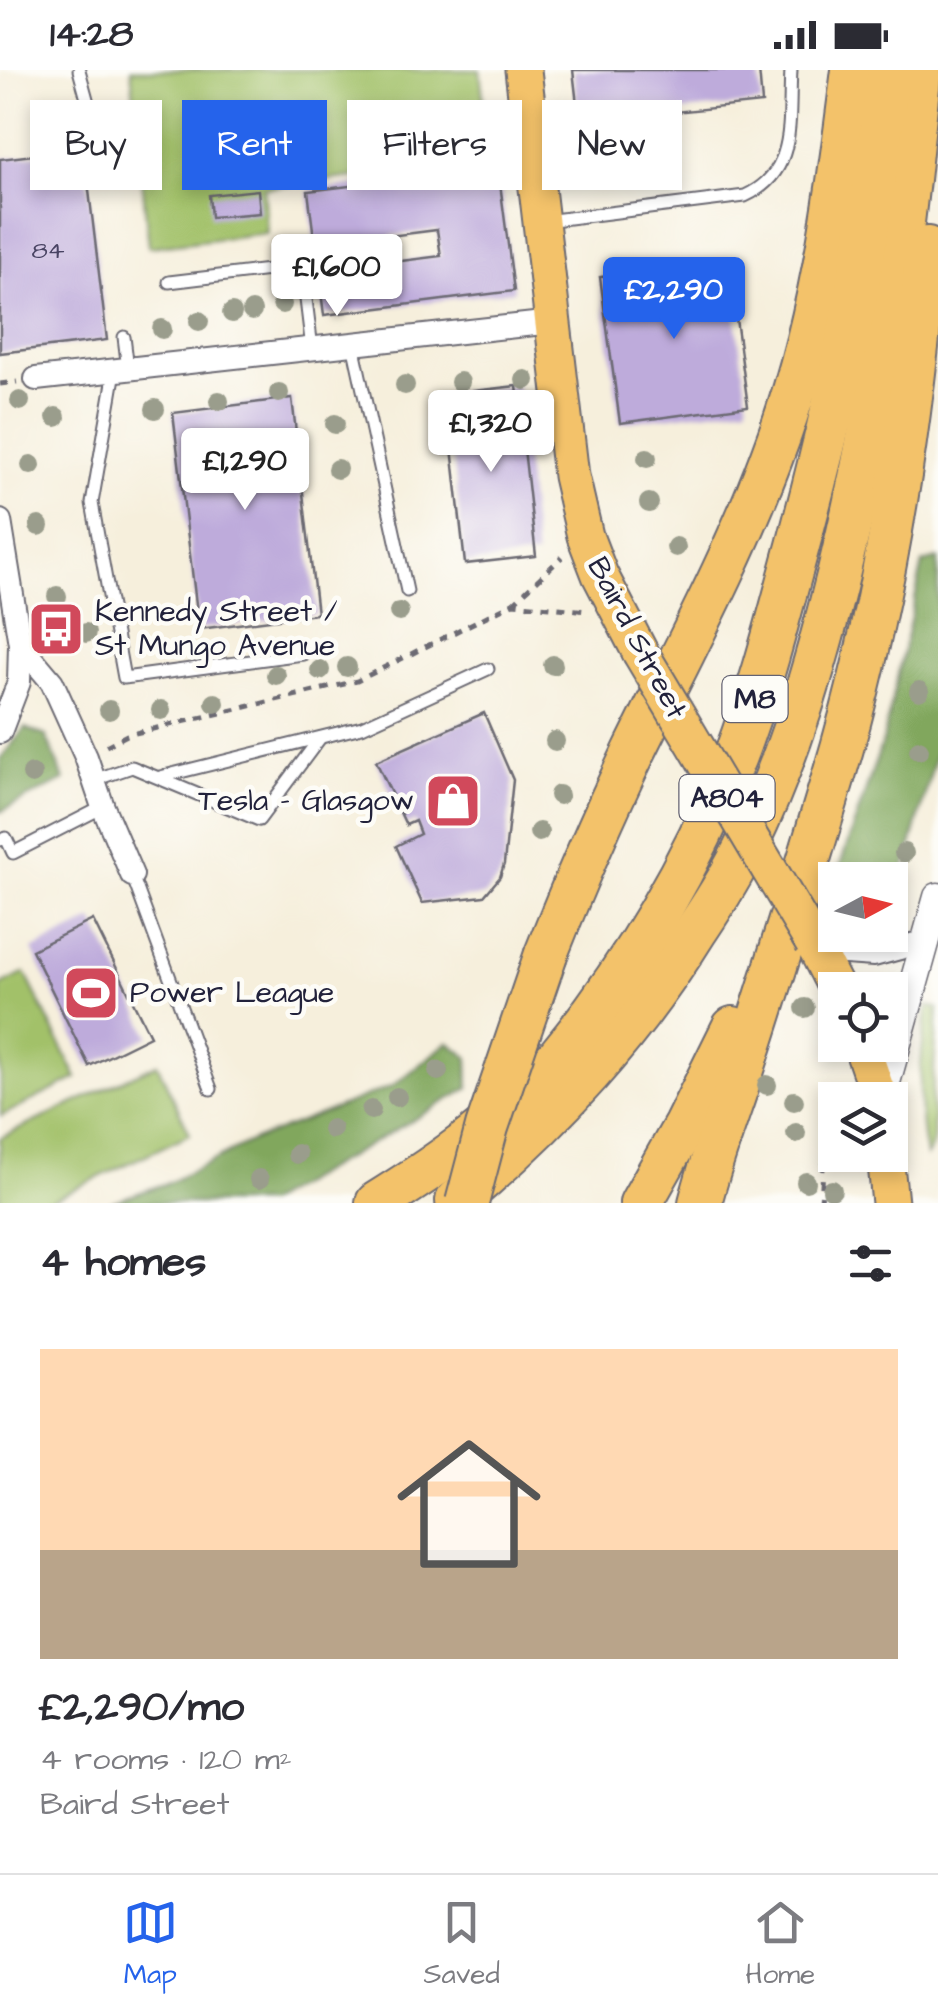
<!DOCTYPE html>
<html lang="en">
<head>
<meta charset="utf-8">
<style>
	:root { --surface:#fff; --page:#f2f2f3; --text:#2b2b33; --muted:#7c7c81; --line:#e1e1e2; --accent:#2563eb }
	body { margin:0; font-family:"Architects Daughter",sans-serif; background:var(--page); color:var(--text); height:100vh; display:flex; flex-direction:column; font-size:38px; white-space:nowrap }
	* { box-sizing:border-box; margin:0 }
	p { font-size:32px; color:var(--muted) }
	.icon { flex:none; width:55px; height:55px; fill:none; stroke:currentColor; stroke-width:2; stroke-linecap:round; stroke-linejoin:round }
	.map { position:relative; height:1133px; overflow:hidden }
	.sheet { display:flex; flex-direction:column; background:var(--surface); flex:1 }
	.sheet>* { flex:none }
	.guide { position:absolute; left:30px; top:30px; width:880px; height:90px; display:flex; gap:20px }
	.needle { width:65px; rotate:83deg }
	.fabs { position:absolute; left:818px; top:792px; display:grid; gap:20px }
	.fabs a { display:grid; place-items:center; width:90px; height:90px; border-radius:0px; background:var(--surface); box-shadow:0 5px 15px #0003; font-size:50px }
	.price { position:absolute; translate:-50% -85px; padding:0 22px; border-radius:10px; background:#fff; color:#222; font-size:32px; line-height:65px; filter:drop-shadow(0 2px 5px #0008) }
	.price::after { content:''; position:absolute; left:50%; top:60px; width:30px; height:22px; margin-left:-15px; background:inherit; clip-path:polygon(0 0,100% 0,50% 100%) }
	.price.on { background:var(--accent); color:#fff }
	ul { padding:0; list-style:none }
	li { display:grid; align-content:center; gap:20px; height:530px; padding:0 40px }
	li span { display:grid; place-items:center; height:310px; border-radius:0px; color:#555 }
	li>.icon { margin-inline-start:auto }
	span .icon { width:180px; height:180px; fill:#fffc; stroke-width:1 }
	li b { font-size:42px }
	h2 { display:flex; justify-content:space-between; align-items:center; height:120px; padding:0 40px; font-size:42px }
	.chip { padding:0 35px; border-radius:0px; background:var(--surface); box-shadow:0 5px 15px #0003; font-size:35px; line-height:90px }
	.chip.on { background:var(--accent); color:#fff }
	.status { display:flex; justify-content:space-between; align-items:center; height:70px; padding:0 50px; background:var(--surface); direction:ltr }
	.status svg { height:28px; fill:currentColor }
	.tab-bar { display:flex; justify-content:space-around; align-items:center; height:140px; border-top:2px solid var(--line); background:var(--surface); font-size:28px; color:var(--muted) }
	.tab-bar a { display:grid; justify-items:center; gap:5px }
	.tab-bar .on { color:var(--accent) }
	.map>svg:first-child { display:block }
</style>
</head>
<body>
<div class="status"><b>14:28</b><svg viewBox="0 0 49 12"><path d="M0 12V9h3v3zM5 12V6h3v6zM10 12V3h3v9zM15 12V0h3v12zM26 1h20v11H26zM47 4h2v5h-2z"/></svg></div>
<div class="map">
<svg width="938" height="1133" viewBox="0 0 938 1133">
	<rect width="100%" height="100%" fill="#fdfcf7"/>
	<filter id="ink" filterUnits="userSpaceOnUse"><feTurbulence type="fractalNoise" baseFrequency=".01" numOctaves="2"/><feDisplacementMap in="SourceGraphic" scale="20" xChannelSelector="R" yChannelSelector="G"/><feConvolveMatrix kernelMatrix="1 2 1 2 8 2 1 2 1" color-interpolation-filters="sRGB"/></filter>
	<filter id="wash" filterUnits="userSpaceOnUse"><feTurbulence type="fractalNoise" baseFrequency=".0048" numOctaves="4" result="noise"/><feDisplacementMap in="SourceGraphic" scale="40" xChannelSelector="R" yChannelSelector="G"/><feGaussianBlur stdDeviation="2.25" result="paint"/><feColorMatrix in="noise" values="0 0 0 0 0 0 0 0 0 0 0 0 0 0 0 0 0 1.4 0 .05"/><feComposite in="paint" operator="in"/></filter>
	<g filter="url(#wash)">
		<rect width="100%" height="100%" fill="#f6efdc"/>
		<g fill="#a2c169" stroke="#627252" stroke-width="2.5">
			<polygon points="131,0 480,0 490,90 264,118 267,163 149,177"/>
			<polygon points="25,903 77,1008 1,1046 0,916"/>
			<path d="M928,936L938,938L932,1031C933,1050 938,1075 926,1086C916,1036 919,986 928,936Z"/>
			<polygon points="157,994 190,1064 45,1133 0,1133 0,1068"/>
		</g>
		<g fill="#81a75d" stroke="#52644c" stroke-width="2.5">
			<polygon points="938,489 938,677 900,816 890,834 890,810 835,810 883,670 923,493"/>
			<polygon points="25,658 46,666 64,710 0,742 0,689"/>
			<polygon points="448,972 468,987 469,1018 267,1133 109,1133 170,1112 252,1071 393,1016"/>
		</g>
		<g id="blocks">
			<g fill="#beabdb" fill-rule="evenodd">
				<polygon points="573,0 759,0 762,33 579,52"/>
				<polygon points="84,79 107,270 0,283 0,89"/>
				<path d="M498,98L514,221L324,245L308,121ZM437,160L441,186L393,192L389,166Z"/>
				<polygon points="258,120 260,143 211,147 209,125"/>
				<polygon points="728,191 748,336 620,353 600,207"/>
				<polygon points="517,316 536,486 465,494 446,324"/>
				<polygon points="292,328 317,544 199,559 173,343"/>
				<polygon points="484,643 513,710 504,794 500,807 484,826 422,833 396,776 420,764 415,751 406,755 376,691"/>
				<polygon points="93,850 150,966 89,996 32,880"/>
			</g>
		</g>
	</g>
	<g filter="url(#ink)">
		<use href="#blocks" fill-opacity="0" stroke="#6c6a73" stroke-width="2.5"/>
		<g fill="none" stroke-linecap="round" stroke-linejoin="round">
			<g stroke="#6c6a73" stroke-width="15">
				<g id="service">
					<polyline points="79,0 93,51"/>
					<path d="M545,151L745,126C798,102 788,50 791,0"/>
					<polyline points="169,212 302,196 312,279"/>
					<polyline points="124,267 128,299"/>
					<polyline points="353,274 407,521"/>
					<polyline points="115,301 92,433 124,608 303,584"/>
					<polyline points="160,707 362,657 488,599"/>
					<polyline points="94,710 132,697 259,750 320,668"/>
					<polyline points="0,770 6,768 13,783 103,737"/>
					<polyline points="132,805 211,1019"/>
				</g>
			</g>
			<g stroke="#6c6a73" stroke-width="26">
				<g id="minor">
					<polyline points="36,309 552,252"/>
					<polyline points="0,451 20,574 19,612 0,662"/>
					<polyline points="20,574 52,612 86,687 103,737 132,805"/>
					<polyline points="817,881 874,885 926,871"/>
				</g>
			</g>
			<g stroke="#6c6a73" stroke-width="31">
				<polyline id="tertiary" points="881,1030 938,827"/>
			</g>
			<g stroke="#6c6a73" stroke-width="39">
				<g id="primary">
					<polyline points="523,0 571,406 585,466 600,505 640,582"/>
					<polyline points="813,873 837,920"/>
					<polyline points="861,975 880,1030"/>
					<polyline points="885,1085 890,1133"/>
				</g>
			</g>
			<g stroke="#6c6a73" stroke-width="46">
				<g id="motorway">
					<path d="M546,884C573,816 602,748 634,682C682,584 734,488 772,386C819,263 837,130 853,0"/>
					<path d="M457,1131C554,1049 630,967 697,859C715,832 733,804 747,774C789,687 816,595 839,501C861,410 879,319 893,226C905,151 911,75 920,0"/>
					<path d="M377,1133C443,1092 509,1046 559,986C632,897 693,793 735,686C761,618 779,546 798,476C820,393 841,309 856,225C870,151 879,75 889,0"/>
					<polyline points="641,1133 685,1055 733,958"/>
					<path d="M700,1133C712,1086 729,1042 744,996C778,891 811,784 842,678C888,515 912,346 927,178"/>
				</g>
			</g>
			<g stroke="#6c6a73" stroke-width="5" stroke-dasharray="8 8" stroke-linecap="butt">
				<polyline points="0,314 17,312"/>
				<polyline points="513,533 562,487"/>
				<polyline points="106,676 127,665 357,611 513,533 587,541"/>
				<polyline points="821,1133 824,1080 835,1076"/>
			</g>
			<use href="#service" stroke="#fff" stroke-width="11"/>
			<use href="#minor" stroke="#fff" stroke-width="22"/>
			<use href="#tertiary" stroke="#fff" stroke-width="28"/>
			<use href="#primary" stroke="#f3c26a" stroke-width="35"/>
			<use href="#motorway" stroke="#f3c26a" stroke-width="42"/>
			<g stroke="#6c6a73" stroke-width="39" stroke-linecap="butt">
				<polyline id="primary-bridge" points="640,582 813,873"/>
			</g>
			<g stroke="#6c6a73" stroke-width="46" stroke-linecap="butt">
				<polyline id="motorway-bridge" points="467,1133 487,1057 546,884"/>
			</g>
			<use href="#primary-bridge" stroke="#f3c26a" stroke-width="35"/>
			<use href="#motorway-bridge" stroke="#f3c26a" stroke-width="42"/>
		</g>
		<g fill="#9a9d8c">
			<circle cx="488" cy="37" r="10"/>
			<circle cx="491" cy="67" r="10"/>
			<circle cx="282" cy="234" r="10"/>
			<circle cx="252" cy="241" r="10"/>
			<circle cx="232" cy="243" r="10"/>
			<circle cx="199" cy="251" r="10"/>
			<circle cx="162" cy="259" r="10"/>
			<circle cx="525" cy="310" r="10"/>
			<circle cx="460" cy="312" r="10"/>
			<circle cx="405" cy="315" r="10"/>
			<circle cx="279" cy="323" r="10"/>
			<circle cx="20" cy="331" r="10"/>
			<circle cx="219" cy="331" r="10"/>
			<circle cx="155" cy="339" r="10"/>
			<circle cx="56" cy="347" r="10"/>
			<circle cx="335" cy="354" r="10"/>
			<circle cx="647" cy="388" r="10"/>
			<circle cx="31" cy="395" r="10"/>
			<circle cx="337" cy="399" r="10"/>
			<circle cx="649" cy="433" r="10"/>
			<circle cx="39" cy="456" r="10"/>
			<circle cx="676" cy="477" r="10"/>
			<circle cx="57" cy="526" r="10"/>
			<circle cx="399" cy="542" r="10"/>
			<circle cx="86" cy="563" r="10"/>
			<circle cx="553" cy="595" r="10"/>
			<circle cx="347" cy="597" r="10"/>
			<circle cx="320" cy="600" r="10"/>
			<circle cx="276" cy="605" r="10"/>
			<circle cx="919" cy="621" r="10"/>
			<circle cx="215" cy="633" r="10"/>
			<circle cx="109" cy="640" r="10"/>
			<circle cx="161" cy="640" r="10"/>
			<circle cx="555" cy="671" r="10"/>
			<circle cx="919" cy="680" r="10"/>
			<circle cx="32" cy="704" r="10"/>
			<circle cx="559" cy="725" r="10"/>
			<circle cx="539" cy="762" r="10"/>
			<circle cx="904" cy="783" r="10"/>
			<circle cx="805" cy="938" r="10"/>
			<circle cx="438" cy="1001" r="10"/>
			<circle cx="767" cy="1015" r="10"/>
			<circle cx="397" cy="1027" r="10"/>
			<circle cx="794" cy="1031" r="10"/>
			<circle cx="371" cy="1040" r="10"/>
			<circle cx="332" cy="1059" r="10"/>
			<circle cx="796" cy="1063" r="10"/>
			<circle cx="297" cy="1084" r="10"/>
			<circle cx="259" cy="1109" r="10"/>
			<circle cx="806" cy="1112" r="10"/>
			<circle cx="832" cy="1120" r="10"/>
		</g>
	</g>
	<defs>
		<g id="bus-square" transform="scale(2.875)"><rect x="-9" y="-9" width="18" height="18" rx="4" fill="#d1495b" stroke="#fdfcf7"/><path d="M-5-6H5V4H4V6H2V4H-2V6H-4V4H-5ZM-3.5-4V0h7V-4ZM-3.5 1.2v1.5H-2V1.2ZM2 1.2v1.5H3.5V1.2Z" fill="#fff"/></g>
		<g id="shop-square" transform="scale(2.875)"><rect x="-9" y="-9" width="18" height="18" rx="4" fill="#d1495b" stroke="#fdfcf7"/><path d="M-5-2.5h2.3a2.7 3.5 0 0 1 5.4 0H5L5.5 6h-11ZM-1.5-2.5h3a1.5 2.3 0 0 0-3 0Z" fill="#fff"/></g>
		<g id="stadium-square" transform="scale(2.875)"><rect x="-9" y="-9" width="18" height="18" rx="4" fill="#d1495b" stroke="#fdfcf7"/><path d="M0-5a6.5 5 0 1 0 0 10a6.5 5 0 1 0 0-10ZM-3.5-1.8h7v3.6h-7Z" fill="#fff"/></g>
	</defs>
	<g fill-rule="evenodd">
		<use href="#bus-square" x="56" y="559"/>
		<use href="#shop-square" x="453" y="731"/>
		<use href="#stadium-square" x="91" y="923"/>
	</g>
	<g text-anchor="middle" dominant-baseline="central" stroke-width="9" stroke-linejoin="round" paint-order="stroke">
		<g font-size="25" fill="#494463">
			<text x="48" y="180">84</text>
		</g>
		<g fill="#fdfcf7" stroke="#646373" stroke-width="2.5">
			<rect x="722.5" y="606" width="65" height="46" rx="8"/>
			<rect x="679.5" y="705" width="95" height="46" rx="8"/>
		</g>
		<g font-size="28" font-weight="bold" fill="#22223b">
			<text x="755" y="629">M8</text>
			<text x="727" y="728">A804</text>
		</g>
		<g font-size="30" fill="#22223b" stroke="#fdfcf7" text-anchor="start">
			<text x="95" y="542">Kennedy Street /<tspan x="95" dy="34">St Mungo Avenue</tspan></text>
			<text x="414" y="731" text-anchor="end">Tesla - Glasgow</text>
			<text x="130" y="923">Power League</text>
		</g>
		<g font-size="30" fill="#22223b" stroke="#fdfcf7">
			<text transform="translate(637 568) rotate(62)">Baird Street</text>
		</g>
	</g>
</svg>
<div class="fabs">
<a><svg class="needle" viewBox="-14 -14 28 28"><path d="M0-13l5 13h-10z" fill="#e53935"/><path d="M0 13l5-13h-10z" fill="#7c7c81"/></svg></a>
<a><svg class="icon" aria-label="locate" viewBox="0 0 24 24"><circle cx="12" cy="12" r="6"/><path d="M12 2v4M12 18v4M2 12h4M18 12h4"/></svg></a>
<a><svg class="icon" aria-label="layers" viewBox="0 0 24 24"><path d="M12 4l9 5-9 5-9-5zM3 14l9 5 9-5"/></svg></a>
</div>
<b class="price" style="left:337px;top:249px">£1,600</b>
<b class="price on" style="left:674px;top:272px">£2,290</b>
<b class="price" style="left:491px;top:405px">£1,320</b>
<b class="price" style="left:245px;top:443px">£1,290</b>
<div class="guide">
<a class="chip">Buy</a>
<a class="chip on">Rent</a>
<a class="chip">Filters</a>
<a class="chip">New</a>
</div>
</div>
<section class="sheet">
<h2>4 homes<svg class="icon" aria-label="filters" viewBox="0 0 24 24"><path d="M4 7h16M4 17h16"/><circle cx="9" cy="7" r="2"/><circle cx="15" cy="17" r="2"/></svg></h2>
<ul>
<li><span style="background:linear-gradient(#ffd9b3 65%,#b9a48a 0)"><svg class="icon" aria-label="home" viewBox="0 0 24 24"><path d="M3 11l9-7 9 7M6 9v11h12V9"/></svg></span><div><b>£2,290/mo</b><p>4 rooms · 120 m²</p><p>Baird Street</p></div></li>
</ul>
</section>
<nav class="tab-bar">
<a class="on"><svg class="icon" aria-label="map" viewBox="0 0 24 24"><path d="M3 6l6-2 6 2 6-2v14l-6 2-6-2-6 2zM9 4v14M15 6v14"/></svg>Map</a>
<a><svg class="icon" aria-label="saved" viewBox="0 0 24 24"><path d="M7 4h10v16l-5-4-5 4z"/></svg>Saved</a>
<a><svg class="icon" aria-label="home" viewBox="0 0 24 24"><path d="M3 11l9-7 9 7M6 9v11h12V9"/></svg>Home</a>
</nav>
</body>
</html>
